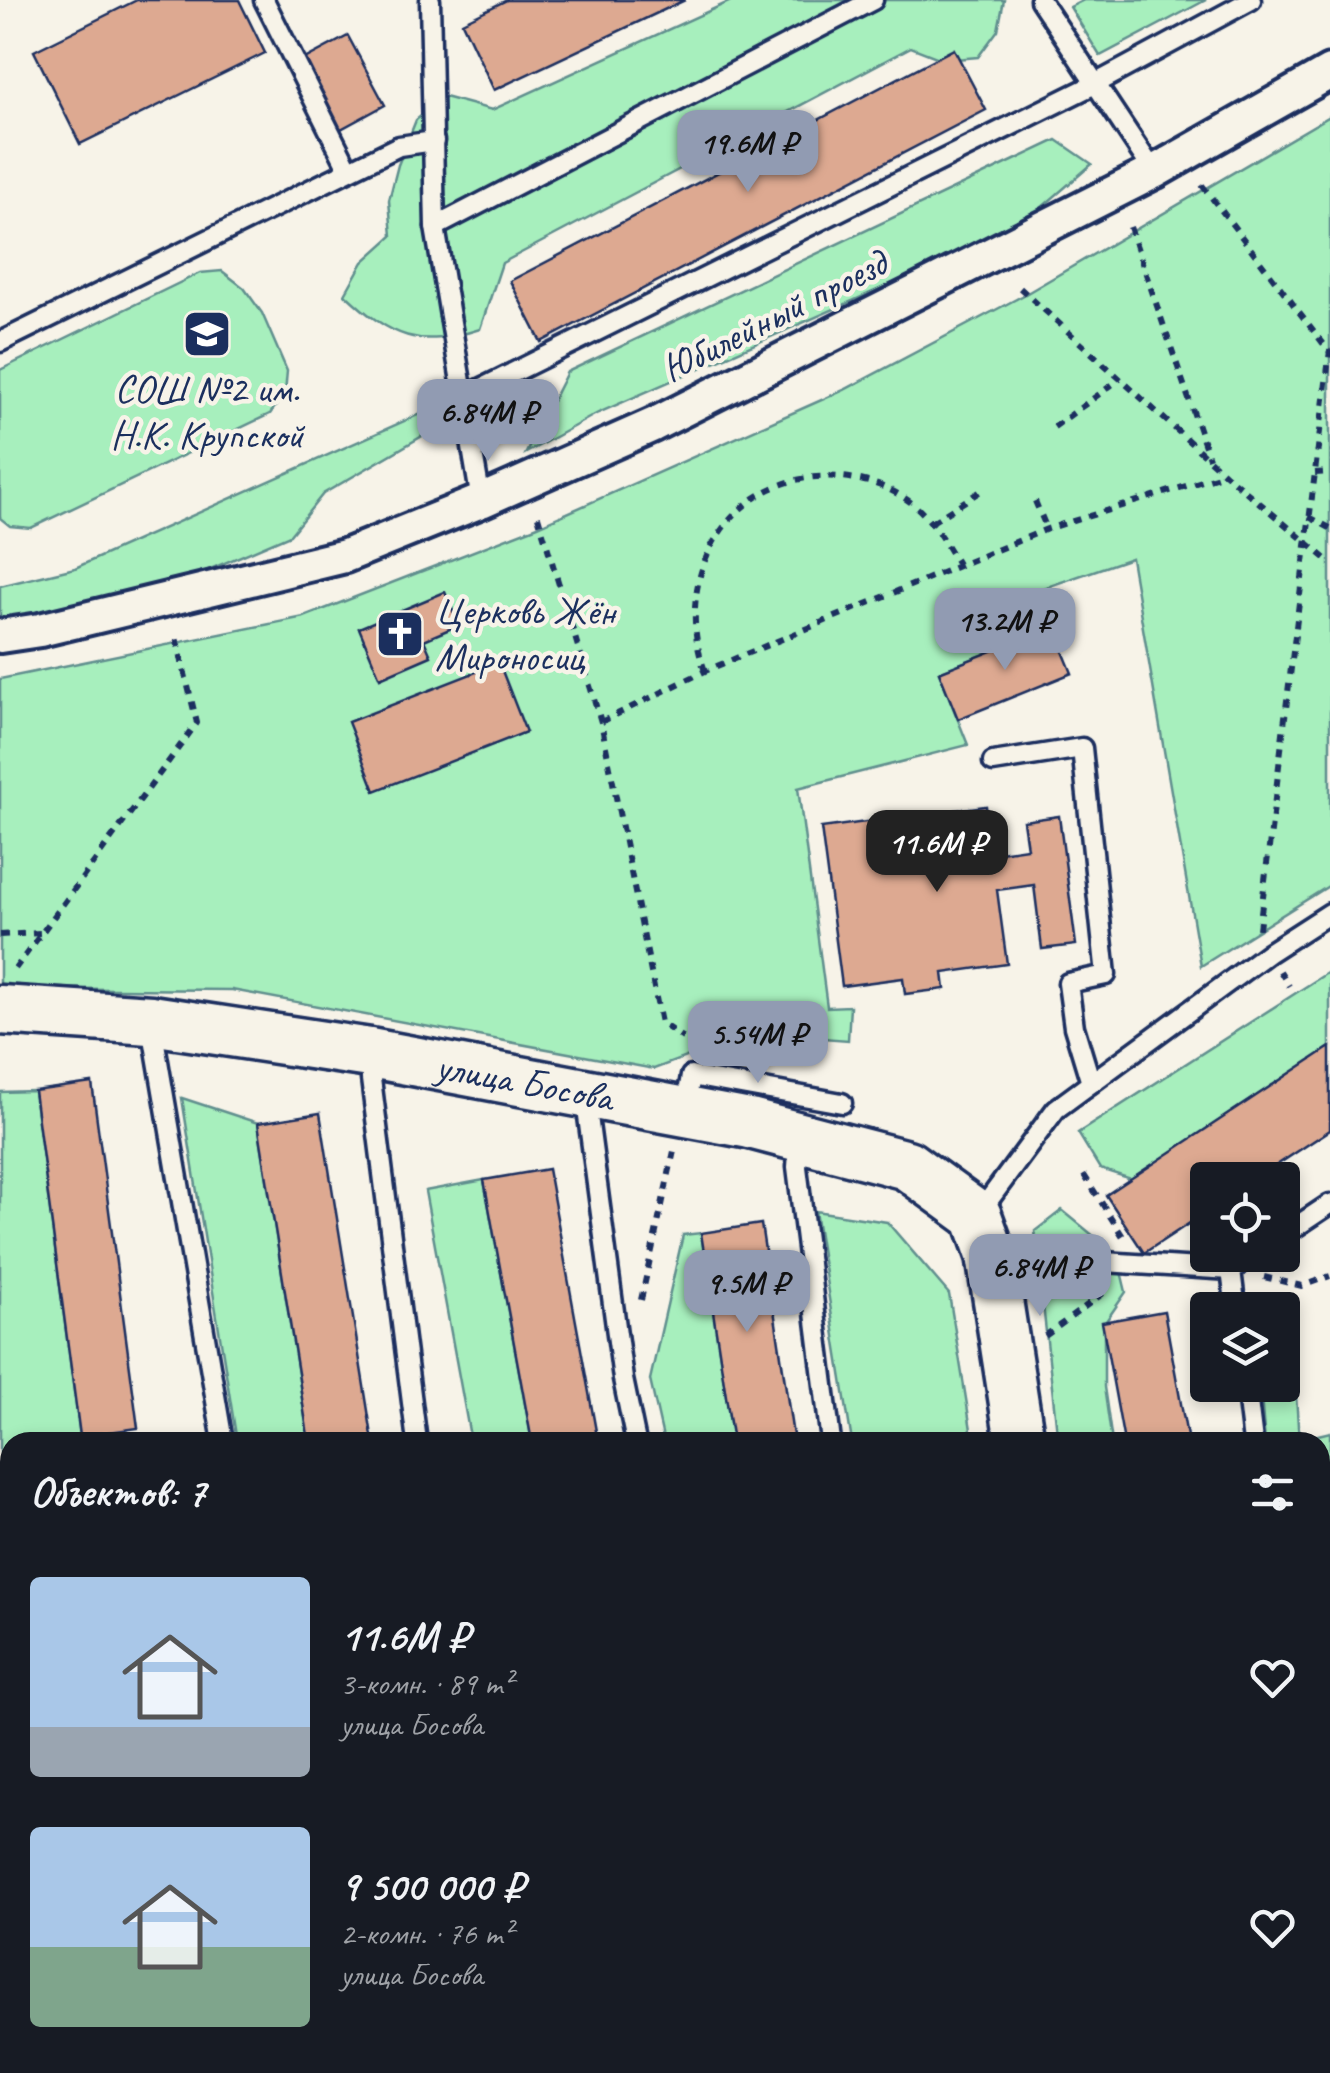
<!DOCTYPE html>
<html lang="ru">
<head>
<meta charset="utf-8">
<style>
	:root { --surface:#171b24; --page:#242831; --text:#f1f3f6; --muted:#9ea1a6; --accent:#919bb2 }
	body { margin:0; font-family:Caveat,sans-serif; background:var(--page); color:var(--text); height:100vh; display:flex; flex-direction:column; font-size:38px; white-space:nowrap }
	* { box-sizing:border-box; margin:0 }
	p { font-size:32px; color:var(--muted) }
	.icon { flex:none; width:55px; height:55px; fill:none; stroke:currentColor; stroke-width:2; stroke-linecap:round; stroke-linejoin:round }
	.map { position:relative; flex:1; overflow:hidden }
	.panel { position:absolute; left:0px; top:1432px; width:1330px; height:642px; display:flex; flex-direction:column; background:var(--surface); border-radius:30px 30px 0 0; box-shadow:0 5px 15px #0003 }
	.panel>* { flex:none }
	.tools { position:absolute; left:1190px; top:1162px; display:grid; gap:20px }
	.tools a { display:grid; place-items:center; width:110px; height:110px; border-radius:10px; background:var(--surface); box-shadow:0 5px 15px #0003; font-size:50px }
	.price { position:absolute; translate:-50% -85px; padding:0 22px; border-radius:20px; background:var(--accent); color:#111; font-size:32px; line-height:65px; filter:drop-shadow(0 2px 5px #0008) }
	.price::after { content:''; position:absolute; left:50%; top:60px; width:30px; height:22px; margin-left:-15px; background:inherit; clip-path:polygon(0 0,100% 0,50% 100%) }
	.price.current { background:#222; color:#fff }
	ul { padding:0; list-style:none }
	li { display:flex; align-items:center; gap:30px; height:250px; padding:0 30px }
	li span { display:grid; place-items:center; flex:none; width:280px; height:200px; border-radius:10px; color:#555 }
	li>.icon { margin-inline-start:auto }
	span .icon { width:120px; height:120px; fill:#fffc; stroke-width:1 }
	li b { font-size:42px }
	h2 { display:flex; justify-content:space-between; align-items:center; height:120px; padding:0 30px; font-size:42px }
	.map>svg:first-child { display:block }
</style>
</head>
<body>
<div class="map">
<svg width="1330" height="2073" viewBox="0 0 1330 2073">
	<rect width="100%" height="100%" fill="#f7f3e8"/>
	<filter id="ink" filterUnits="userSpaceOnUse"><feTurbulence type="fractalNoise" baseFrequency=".01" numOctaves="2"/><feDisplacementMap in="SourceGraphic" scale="20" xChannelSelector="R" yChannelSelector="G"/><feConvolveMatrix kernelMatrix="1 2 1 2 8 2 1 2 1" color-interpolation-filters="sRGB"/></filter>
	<g filter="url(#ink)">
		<g fill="#a7efbd" stroke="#618f8e" stroke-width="2.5">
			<path d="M733,0H1004L998,30L978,57L944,60L911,47L502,263L480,329C418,349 392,338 345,294L363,262L392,236L389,200L398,165L416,120L444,97L492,110Z"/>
			<polygon points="1084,0 1206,0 1100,56 1070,7"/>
			<polygon points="1330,116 1330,885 1201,966 1131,558 1041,589 1053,627 939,672 968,745 798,788 827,1007 850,1006 848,1040 694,1028 694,1054 654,1069 232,990 0,988 0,679 304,617 538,526 844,390 1022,296"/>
			<polygon points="1057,140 1092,164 1018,228 598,413 526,453 567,372"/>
			<polygon points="222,271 244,288 262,313 287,371 285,393 270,414 31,528 10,526 0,518 0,370 200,273"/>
			<polygon points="422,413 424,435 323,494 290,535 133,602 0,629 0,586 75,568"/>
			<polygon points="1330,971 1330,1047 1131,1179 1100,1169 1078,1133"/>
			<polygon points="34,1091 80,1436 46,1442 10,1442 10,1450 0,1452 0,1092"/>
			<polygon points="182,1098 258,1123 309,1442 237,1442"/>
			<polygon points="484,1180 532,1442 471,1442 425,1191"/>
			<polygon points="1062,1210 1117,1255 1126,1292 1104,1324 1104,1387 1112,1442 1058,1442 1035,1231"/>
			<polygon points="815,1211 887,1222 949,1294 973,1442 852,1442"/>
			<polygon points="701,1233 733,1442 664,1442 650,1380 683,1235"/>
			<polygon points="1293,1347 1299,1442 1265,1442 1260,1385 1282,1385 1283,1348"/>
			<polygon points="1330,1432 1330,1599 1324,1607 1330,1618 1330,1678 1320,1671 1320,1442 1311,1442 1310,1437"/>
			<polygon points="10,1486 10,2065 34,2065 30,2073 0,2073 0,1488"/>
		</g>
		<g fill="#dda991" stroke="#1b2f5e" stroke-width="2.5">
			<polygon points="137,0 239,0 265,53 80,144 34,51"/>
			<polygon points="507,0 685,0 494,90 462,22"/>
			<polygon points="348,36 385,105 339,130 301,61"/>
			<polygon points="954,49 986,110 541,342 510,281"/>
			<polygon points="445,592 459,625 424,640 431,656 380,678 359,628"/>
			<polygon points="1053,627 1072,673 958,719 939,672"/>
			<polygon points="499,663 526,732 375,791 348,722"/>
			<polygon points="986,806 992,853 1027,848 1023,821 1059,816 1076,945 1042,949 1034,885 997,890 1007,964 943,973 945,989 905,994 903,978 842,986 821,828"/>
			<polygon points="1330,1047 1330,1130 1254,1180 1208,1180 1208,1211 1144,1253 1106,1195"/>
			<polygon points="92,1083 138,1428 80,1436 34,1091"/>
			<polygon points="320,1113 373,1442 309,1442 258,1123"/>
			<polygon points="548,1169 598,1442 532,1442 484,1180"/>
			<polygon points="761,1224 794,1442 733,1442 701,1233"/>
			<polygon points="1164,1311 1188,1442 1124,1442 1102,1322"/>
			<polygon points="1320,2030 1327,2073 1230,2073 1228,2065 1320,2065"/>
			<polygon points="675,2065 852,2065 808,2073 677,2073"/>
		</g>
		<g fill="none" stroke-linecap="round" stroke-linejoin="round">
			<g stroke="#1b2f5e" stroke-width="25">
				<g id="lane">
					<polyline points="264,0 349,170"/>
					<polyline points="430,0 435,227 481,501"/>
					<polyline points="1040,0 1154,172"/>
					<polyline points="435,227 873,0"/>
					<polyline points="0,342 399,146 434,141"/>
					<polyline points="464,397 1093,85 1251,0"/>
					<polyline points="993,762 1082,748 1106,975 1068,983 1074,1027 1091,1083"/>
					<polyline points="151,1020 223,1442"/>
					<polyline points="370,1053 371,1079 417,1442"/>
					<polyline points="585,1094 623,1379 636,1442"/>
					<polyline points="687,1098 691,1076 842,1103"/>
					<polyline points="799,1140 797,1167 831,1442"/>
					<polyline points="977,1216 1056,1109 1268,953 1330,913"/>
					<polyline points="1282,1236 1330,1204"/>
					<polyline points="994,1255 1231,1270 1253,1255"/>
					<polyline points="1231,1270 1236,1310"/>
					<polyline points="1246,1385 1253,1442"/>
					<polyline points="1320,1866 1330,1865"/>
					<polyline points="1320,1922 1330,1920"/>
					<polyline points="658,2065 660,2073"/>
					<polyline points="56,2073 61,2065"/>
					<polyline points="944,2073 984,2065"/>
				</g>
			</g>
			<g stroke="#1b2f5e" stroke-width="40">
				<polyline id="street" points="0,636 40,630 345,556 481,501 653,425 1154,172 1330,72"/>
			</g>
			<g stroke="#1b2f5e" stroke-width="55">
				<g id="secondary">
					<path id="s1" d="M0,1010L151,1020L370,1053L750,1124L907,1165L977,1216L991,1255L1020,1442"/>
					<polyline points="1125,2065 1126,2073"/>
				</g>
			</g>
			<g stroke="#1b2f5e" stroke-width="6" stroke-dasharray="8 8" stroke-linecap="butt">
				<polyline points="1202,185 1329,351"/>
				<polyline points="1130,227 1209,458"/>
				<polyline points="1020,288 1225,474 1330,562"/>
				<polyline points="500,407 515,452"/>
				<polyline points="1054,427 1120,379"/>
				<polyline points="1315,473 1330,472"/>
				<polyline points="1035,501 1047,529"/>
				<polyline points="538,516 601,722 661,1023 683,1038"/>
				<polyline points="1309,517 1330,528"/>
				<polyline points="932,522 981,491"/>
				<path d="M705,671C669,574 732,468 841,477C863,479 887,486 906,499C930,515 943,540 958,564"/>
				<polyline points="601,722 705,671 1047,529 1225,474"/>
				<polyline points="1259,929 1330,350"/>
				<polyline points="0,935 40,933"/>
				<polyline points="15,969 197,723 175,633"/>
				<polyline points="1280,971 1289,986"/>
				<polyline points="1084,1175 1124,1238"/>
				<polyline points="1264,1277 1302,1286 1330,1276"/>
				<polyline points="641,1300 674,1151"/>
				<polyline points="1045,1336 1109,1289"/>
				<polyline points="1320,1680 1330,1658"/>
			</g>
			<use href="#lane" stroke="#f7f3e8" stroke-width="18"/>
			<use href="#street" stroke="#f7f3e8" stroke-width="32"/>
			<use href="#secondary" stroke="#f7f3e8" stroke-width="48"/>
		</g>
	</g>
	<defs>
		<g id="school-square" transform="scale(2.5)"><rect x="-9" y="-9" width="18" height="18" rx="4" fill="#1b2f5e" stroke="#f7f3e8"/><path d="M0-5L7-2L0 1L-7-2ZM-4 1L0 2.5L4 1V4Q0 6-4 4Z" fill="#fff"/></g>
		<g id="church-square" transform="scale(2.5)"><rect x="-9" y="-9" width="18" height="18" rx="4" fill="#1b2f5e" stroke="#f7f3e8"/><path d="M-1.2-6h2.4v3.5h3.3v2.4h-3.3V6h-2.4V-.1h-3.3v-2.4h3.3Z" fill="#fff"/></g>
	</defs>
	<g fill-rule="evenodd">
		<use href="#school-square" x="207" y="334"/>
		<use href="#church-square" x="400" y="634"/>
	</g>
	<g text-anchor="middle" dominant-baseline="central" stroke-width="9" stroke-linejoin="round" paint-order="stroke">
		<g font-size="40" fill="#1b2f5e" stroke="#f7f3e8">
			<text transform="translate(774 316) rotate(-27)">Юбилейный проезд</text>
			<text stroke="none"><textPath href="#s1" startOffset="530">улица Босова</textPath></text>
		</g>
		<g font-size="40" fill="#1b2f5e" stroke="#f7f3e8">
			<text x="207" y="389">СОШ №2 им.<tspan x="207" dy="46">Н.К. Крупской</tspan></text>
			<text x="435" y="611" text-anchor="start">Церковь Жён<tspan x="435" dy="46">Мироносиц</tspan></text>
		</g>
	</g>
</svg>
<div class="tools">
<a><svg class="icon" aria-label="locate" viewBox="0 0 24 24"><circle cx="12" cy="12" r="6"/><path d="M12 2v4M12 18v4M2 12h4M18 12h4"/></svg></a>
<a><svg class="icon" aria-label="layers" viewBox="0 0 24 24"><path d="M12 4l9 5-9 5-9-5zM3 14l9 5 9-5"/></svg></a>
</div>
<b class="price" style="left:748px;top:195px">19.6M ₽</b>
<b class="price" style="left:488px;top:464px">6.84M ₽</b>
<b class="price" style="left:1005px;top:673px">13.2M ₽</b>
<b class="price current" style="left:937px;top:895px">11.6M ₽</b>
<b class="price" style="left:758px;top:1086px">5.54M ₽</b>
<b class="price" style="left:1040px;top:1319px">6.84M ₽</b>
<b class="price" style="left:747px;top:1335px">9.5M ₽</b>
<section class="panel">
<h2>Объектов: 7<svg class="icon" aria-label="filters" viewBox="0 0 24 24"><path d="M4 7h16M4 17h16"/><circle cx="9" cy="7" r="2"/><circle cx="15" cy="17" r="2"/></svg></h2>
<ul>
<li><span style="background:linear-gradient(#a9c7e8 75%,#9aa5b1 0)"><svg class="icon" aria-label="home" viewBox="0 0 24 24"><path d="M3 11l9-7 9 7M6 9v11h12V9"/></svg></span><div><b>11.6M ₽</b><p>3-комн. · 89 m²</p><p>улица Босова</p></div><svg class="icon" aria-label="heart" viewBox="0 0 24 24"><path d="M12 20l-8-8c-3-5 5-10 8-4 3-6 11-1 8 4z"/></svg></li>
<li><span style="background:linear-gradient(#a9c7e8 60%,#7fa58c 0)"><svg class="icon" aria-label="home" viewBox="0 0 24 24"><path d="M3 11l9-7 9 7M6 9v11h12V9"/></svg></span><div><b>9 500 000 ₽</b><p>2-комн. · 76 m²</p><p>улица Босова</p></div><svg class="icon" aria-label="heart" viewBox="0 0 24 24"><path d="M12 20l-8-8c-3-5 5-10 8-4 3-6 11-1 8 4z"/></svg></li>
</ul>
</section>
</div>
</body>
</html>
